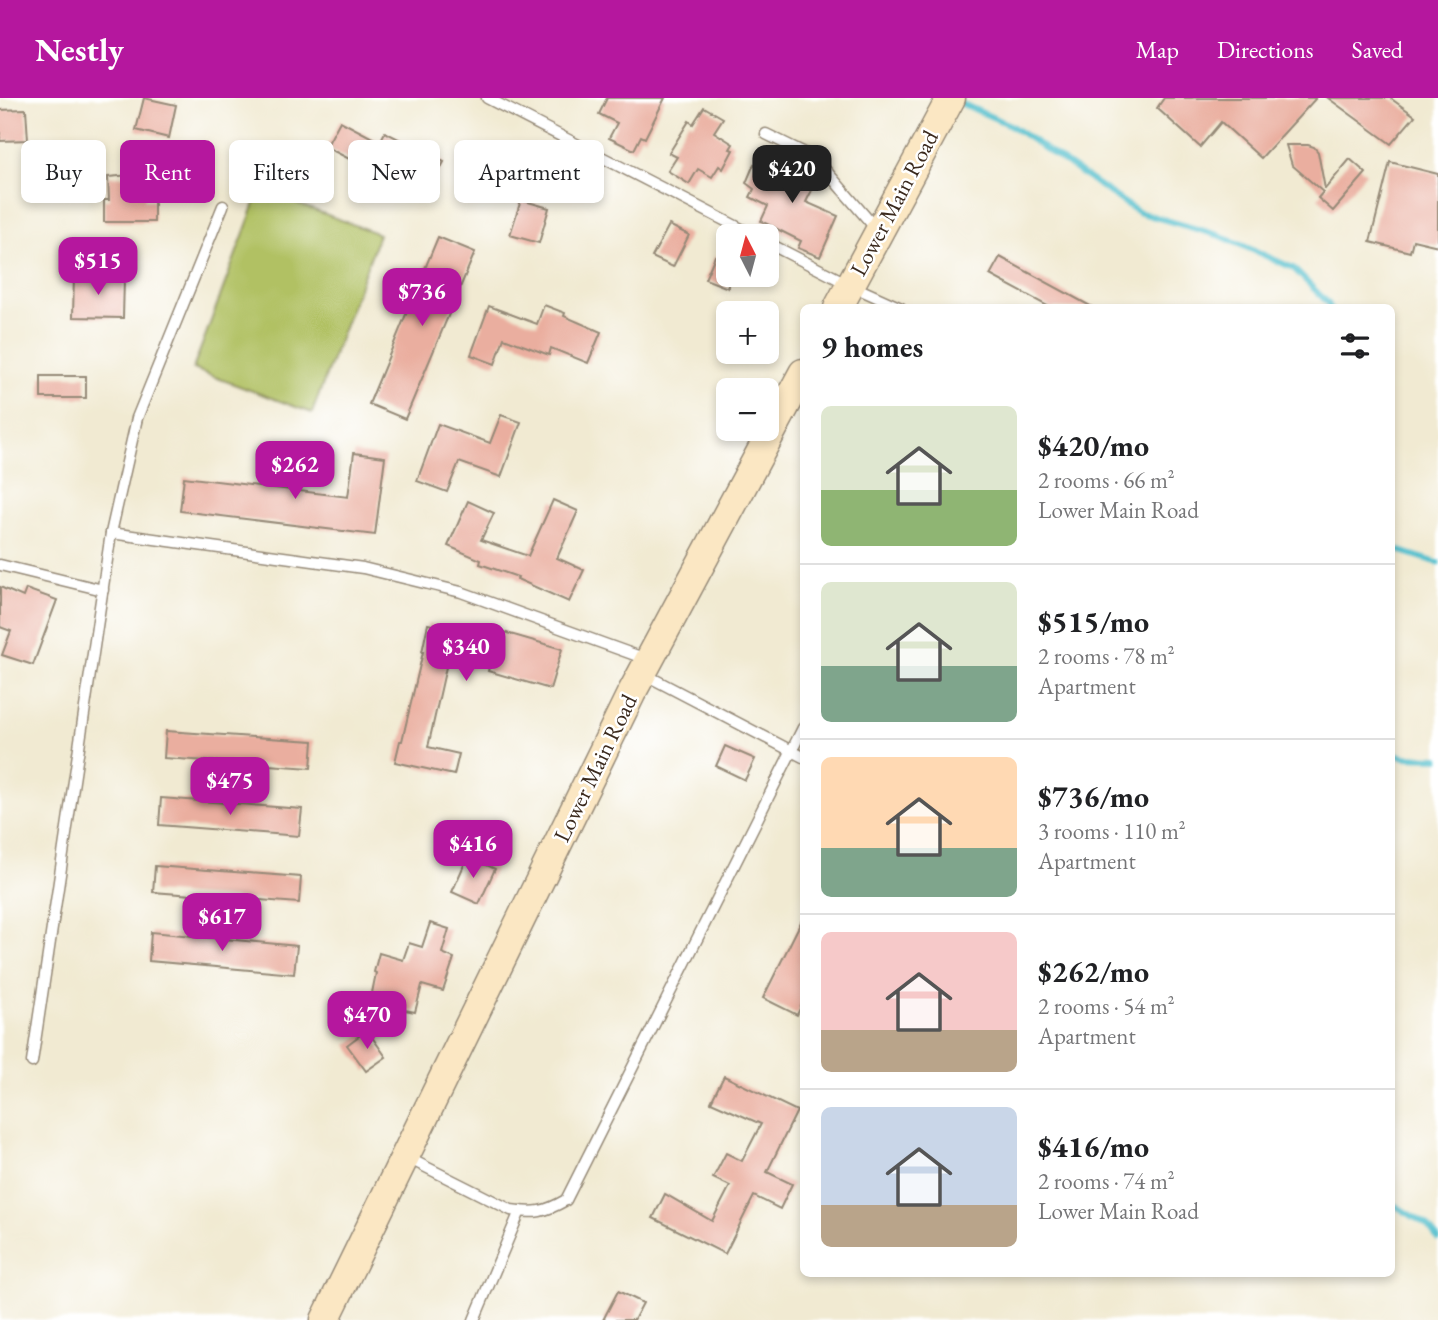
<!DOCTYPE html>
<html lang="en">
<head>
<meta charset="utf-8">
<style>
	:root { --surface:#fff; --page:#f2f2f2; --text:#202124; --muted:#757577; --line:#e0e0e0; --accent:#b5179e }
	body { margin:0; font-family:"EB Garamond",serif; background:var(--page); color:var(--text); height:100vh; display:flex; flex-direction:column; font-size:26px; white-space:nowrap }
	* { box-sizing:border-box; margin:0 }
	p { font-size:23px; color:var(--muted) }
	.icon { flex:none; width:38px; height:38px; fill:none; stroke:currentColor; stroke-width:2; stroke-linecap:round; stroke-linejoin:round }
	.map { position:relative; flex:1; overflow:hidden }
	.sheet { position:absolute; left:800px; top:206px; width:595px; height:973px; display:flex; flex-direction:column; background:var(--surface); border-radius:10px; box-shadow:0 4px 10px #0003 }
	.sheet>* { flex:none }
	.banner { position:absolute; left:21px; top:42px; width:665px; height:63px; display:flex; gap:14px }
	.needle { width:46px; rotate:354deg }
	.controls { position:absolute; left:716px; top:126px; display:grid; gap:14px }
	.controls a { display:grid; place-items:center; width:63px; height:63px; border-radius:10px; background:var(--surface); box-shadow:0 4px 10px #0003; font-size:35px }
	.price { position:absolute; translate:-50% -60px; padding:0 16px; border-radius:14px; background:var(--accent); color:#fff; font-size:23px; line-height:46px; filter:drop-shadow(0 2px 4px #0008) }
	.price::after { content:''; position:absolute; left:50%; top:42px; width:21px; height:16px; margin-left:-10px; background:inherit; clip-path:polygon(0 0,100% 0,50% 100%) }
	.price.active { background:#222; color:#fff }
	ul { padding:0; list-style:none }
	li { display:flex; align-items:center; gap:21px; height:175px; padding:0 21px }
	li+li { border-top:2px solid var(--line) }
	li span { display:grid; place-items:center; flex:none; width:196px; height:140px; border-radius:10px; color:#555 }
	li>.icon { margin-inline-start:auto }
	span .icon { width:84px; height:84px; fill:#fffc; stroke-width:1 }
	li b { font-size:30px }
	h2 { display:flex; justify-content:space-between; align-items:center; height:84px; padding:0 21px; font-size:30px }
	.tag { padding:0 24px; border-radius:10px; background:var(--surface); box-shadow:0 4px 10px #0003; font-size:24px; line-height:63px }
	.tag.active { background:var(--accent); color:#fff }
	header { display:flex; align-items:center; gap:42px; box-sizing:border-box; height:98px; padding:0 35px; background:var(--accent); color:#fff }
	header strong { font-size:33px }
	nav { display:flex; gap:38px; margin-inline-start:auto; font-size:24px }
	.map>svg:first-child { display:block }
</style>
</head>
<body>
<header>
<strong>Nestly</strong>
<nav><a>Map</a><a>Directions</a><a>Saved</a></nav>
</header>
<div class="map">
<svg width="1438" height="1222" viewBox="0 0 1438 1222">
	<rect width="100%" height="100%" fill="#fff"/>
	<filter id="ink" filterUnits="userSpaceOnUse"><feTurbulence type="fractalNoise" baseFrequency=".0143" numOctaves="2"/><feDisplacementMap in="SourceGraphic" scale="14" xChannelSelector="R" yChannelSelector="G"/><feConvolveMatrix kernelMatrix="1 2 1 2 8 2 1 2 1" color-interpolation-filters="sRGB"/></filter>
	<filter id="wash" filterUnits="userSpaceOnUse"><feTurbulence type="fractalNoise" baseFrequency=".00686" numOctaves="4" result="noise"/><feDisplacementMap in="SourceGraphic" scale="28" xChannelSelector="R" yChannelSelector="G"/><feGaussianBlur stdDeviation="1.57" result="paint"/><feColorMatrix in="noise" values="0 0 0 0 0 0 0 0 0 0 0 0 0 0 0 0 0 1.4 0 .05"/><feComposite in="paint" operator="in"/></filter>
	<g filter="url(#wash)">
		<rect width="100%" height="100%" fill="#f1ead2"/>
		<polygon fill="#b1c164" stroke="#767641" stroke-width="2" points="260,92 379,136 312,315 193,271"/>
		<g fill="none" stroke-linecap="round" stroke-linejoin="round">
			<g stroke="#54c0cd" stroke-width="6">
				<polyline points="958,4 1010,27 1138,114 1221,138 1293,170 1328,205 1330,210"/>
				<polyline points="1391,450 1438,465"/>
				<polyline points="1391,654 1404,659 1438,660"/>
				<polyline points="1391,1105 1427,1127 1438,1141"/>
			</g>
		</g>
		<g id="blocks">
			<g fill="#eaae9f">
				<polygon points="144,0 176,7 169,40 136,32"/>
				<polygon points="607,0 665,0 645,40 641,38 634,52 609,40 617,25 599,16"/>
				<polygon points="1164,0 1316,0 1261,60 1221,24 1200,49 1157,10"/>
				<polygon points="1328,0 1390,0 1415,18 1391,46"/>
				<polygon points="704,9 723,20 714,34 733,46 730,51 733,52 723,71 719,68 712,79 698,71 689,86 668,73 677,59 669,55 689,23 693,26"/>
				<polygon points="26,11 28,42 0,43 0,12"/>
				<polygon points="340,23 380,44 385,34 444,64 425,100 326,49"/>
				<polygon points="1286,47 1308,47 1314,49 1318,54 1325,91 1350,61 1366,75 1333,113 1318,100 1323,94 1292,67"/>
				<polygon points="796,60 813,70 807,82 815,86 806,104 838,118 820,159 798,150 801,143 761,123 768,108 750,99 754,91 746,85 754,66 764,72 768,63 789,74"/>
				<polygon points="1390,64 1438,76 1438,148 1413,142 1410,154 1370,144"/>
				<polygon points="143,76 145,102 154,102 154,124 104,124 104,102 109,102 108,79"/>
				<polygon points="521,102 549,110 539,145 510,137"/>
				<polygon points="669,127 689,137 673,169 652,159"/>
				<polygon points="438,139 475,154 405,321 369,306"/>
				<polygon points="715,158 728,164 728,190 705,181"/>
				<polygon points="1000,159 1094,210 1051,210 990,177"/>
				<polygon points="74,178 124,180 123,220 73,219"/>
				<polygon points="544,207 565,215 564,218 601,234 588,265 551,250 549,257 504,240 495,266 471,257 489,208 537,226"/>
				<rect x="41" y="278" width="45" height="22"/>
				<polygon points="501,317 521,324 501,379 459,364 447,394 417,383 438,326 490,345"/>
				<polygon points="354,355 385,359 375,437 180,413 184,379 348,399"/>
				<polygon points="553,402 578,413 557,460 584,472 569,504 517,481 518,479 480,466 481,462 448,448 468,403 494,415 481,442 528,458"/>
				<polygon points="0,489 23,499 26,491 57,502 33,567 2,557 11,533 0,529"/>
				<polygon points="428,526 497,542 500,533 562,551 550,591 488,573 489,569 448,560 428,649 459,656 454,677 395,664 400,643 402,643 423,554 422,554"/>
				<polygon points="166,633 313,643 311,670 164,660"/>
				<polygon points="725,648 755,661 745,682 716,668"/>
				<polygon points="161,700 302,711 299,738 159,727"/>
				<polygon points="468,758 495,771 479,806 452,794"/>
				<polygon points="155,768 301,779 299,805 153,794"/>
				<polygon points="803,820 803,904 797,917 763,900"/>
				<polygon points="430,825 449,831 442,855 454,860 443,893 422,887 415,914 370,905 376,875 374,874 379,855 403,862 409,845 422,849"/>
				<polygon points="151,834 297,848 294,876 149,863"/>
				<polygon points="367,932 386,959 366,973 347,947"/>
				<polygon points="724,978 797,1013 767,1074 792,1086 780,1111 754,1098 725,1156 653,1120 665,1096 712,1123 730,1088 713,1080 726,1055 742,1063 761,1026 711,1004"/>
				<polygon points="618,1193 643,1205 634,1222 603,1222"/>
			</g>
		</g>
	</g>
	<g filter="url(#ink)">
		<use href="#blocks" fill-opacity="0" stroke="#968a78" stroke-width="2"/>
		<g fill="none" stroke-linecap="round" stroke-linejoin="round">
			<g stroke="#968a78" stroke-width="13">
				<g id="service">
					<polyline points="487,0 755,138"/>
					<polyline points="766,36 815,60 877,132"/>
					<polyline points="766,144 850,187 901,210"/>
					<polyline points="111,435 363,470 461,494 646,561"/>
					<polyline points="0,467 103,492"/>
					<polyline points="642,575 803,659"/>
					<polyline points="32,964 111,435 137,320 223,108"/>
					<path d="M406,1059L511,1112C535,1116 545,1114 566,1102L803,630"/>
					<polyline points="474,1222 520,1113"/>
				</g>
			</g>
			<g stroke="#968a78" stroke-width="31">
				<g id="secondary">
					<polyline points="838,210 951,0"/>
					<polyline points="325,1222 631,596 803,275"/>
				</g>
			</g>
			<use href="#service" stroke="#fff" stroke-width="10"/>
			<use href="#secondary" stroke="#fbe7c3" stroke-width="28"/>
		</g>
	</g>
	<g text-anchor="middle" dominant-baseline="central" stroke-width="5" stroke-linejoin="round" paint-order="stroke">
		<g font-size="23" fill="#3b2a1e" stroke="#fff">
			<text transform="translate(894 105) rotate(-62)">Lower Main Road</text>
			<text transform="translate(595 670) rotate(-64)">Lower Main Road</text>
		</g>
	</g>
</svg>
<div class="controls">
<a><svg class="needle" viewBox="-14 -14 28 28"><path d="M0-13l5 13h-10z" fill="#e53935"/><path d="M0 13l5-13h-10z" fill="#757577"/></svg></a>
<a>+</a>
<a>−</a>
</div>
<b class="price active" style="left:792px;top:107px">$420</b>
<b class="price" style="left:98px;top:199px">$515</b>
<b class="price" style="left:422px;top:230px">$736</b>
<b class="price" style="left:295px;top:403px">$262</b>
<b class="price" style="left:466px;top:585px">$340</b>
<b class="price" style="left:230px;top:719px">$475</b>
<b class="price" style="left:473px;top:782px">$416</b>
<b class="price" style="left:222px;top:855px">$617</b>
<b class="price" style="left:367px;top:953px">$470</b>
<div class="banner">
<a class="tag">Buy</a>
<a class="tag active">Rent</a>
<a class="tag">Filters</a>
<a class="tag">New</a>
<a class="tag">Apartment</a>
</div>
<section class="sheet">
<h2>9 homes<svg class="icon" aria-label="filters" viewBox="0 0 24 24"><path d="M4 7h16M4 17h16"/><circle cx="9" cy="7" r="2"/><circle cx="15" cy="17" r="2"/></svg></h2>
<ul>
<li><span style="background:linear-gradient(#dfe7d0 60%,#8fb573 0)"><svg class="icon" aria-label="home" viewBox="0 0 24 24"><path d="M3 11l9-7 9 7M6 9v11h12V9"/></svg></span><div><b>$420/mo</b><p>2 rooms · 66 m²</p><p>Lower Main Road</p></div></li>
<li><span style="background:linear-gradient(#dfe7d0 60%,#7fa58c 0)"><svg class="icon" aria-label="home" viewBox="0 0 24 24"><path d="M3 11l9-7 9 7M6 9v11h12V9"/></svg></span><div><b>$515/mo</b><p>2 rooms · 78 m²</p><p>Apartment</p></div></li>
<li><span style="background:linear-gradient(#ffd9b3 65%,#7fa58c 0)"><svg class="icon" aria-label="home" viewBox="0 0 24 24"><path d="M3 11l9-7 9 7M6 9v11h12V9"/></svg></span><div><b>$736/mo</b><p>3 rooms · 110 m²</p><p>Apartment</p></div></li>
<li><span style="background:linear-gradient(#f6c9c9 70%,#b9a48a 0)"><svg class="icon" aria-label="home" viewBox="0 0 24 24"><path d="M3 11l9-7 9 7M6 9v11h12V9"/></svg></span><div><b>$262/mo</b><p>2 rooms · 54 m²</p><p>Apartment</p></div></li>
<li><span style="background:linear-gradient(#c9d6e8 70%,#b9a48a 0)"><svg class="icon" aria-label="home" viewBox="0 0 24 24"><path d="M3 11l9-7 9 7M6 9v11h12V9"/></svg></span><div><b>$416/mo</b><p>2 rooms · 74 m²</p><p>Lower Main Road</p></div></li>
</ul>
</section>
</div>
</body>
</html>
